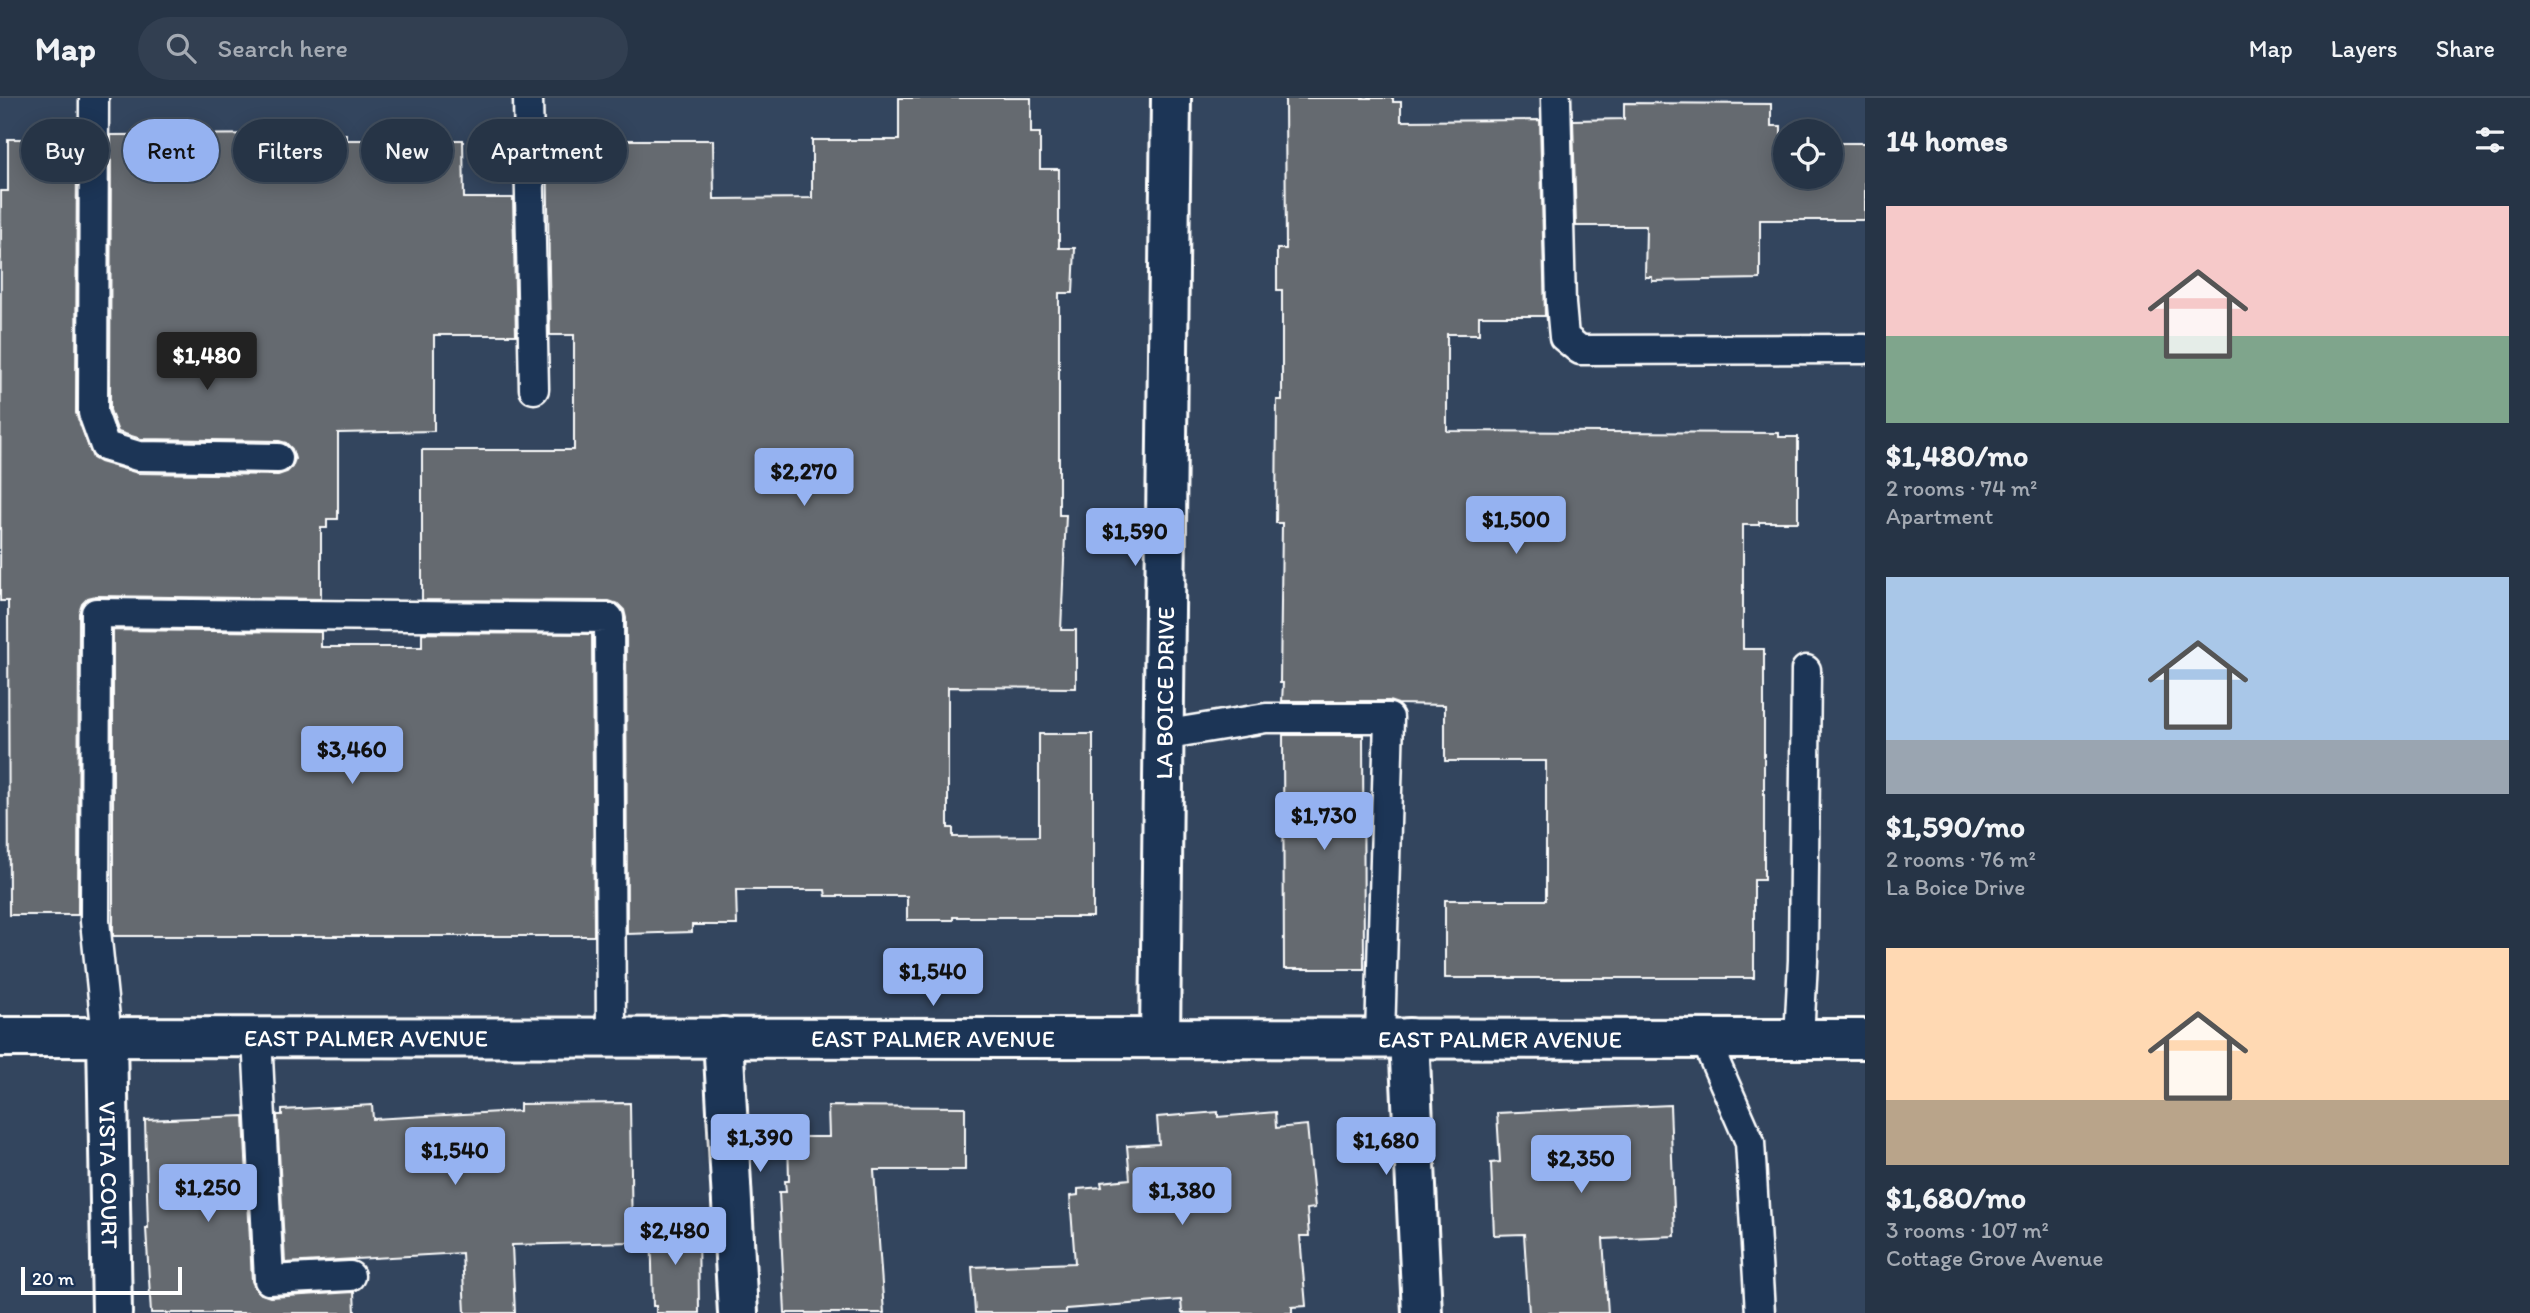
<!DOCTYPE html>
<html lang="en">
<head>
<meta charset="utf-8">
<style>
	:root { --surface:#263446; --page:#323f51; --text:#f1f3f6; --muted:#a4aab3; --line:#424f5f; --accent:#95b2f1 }
	body { margin:0; font-family:Itim,sans-serif; background:var(--page); color:var(--text); height:100vh; display:flex; flex-direction:column; font-size:26px; white-space:nowrap }
	* { box-sizing:border-box; margin:0 }
	p { font-size:23px; color:var(--muted) }
	.icon { flex:none; width:38px; height:38px; fill:none; stroke:currentColor; stroke-width:2; stroke-linecap:round; stroke-linejoin:round }
	.map { position:relative; flex:1; overflow:hidden }
	.panel { display:flex; flex-direction:column; background:var(--surface); width:665px }
	.panel>* { flex:none }
	.top-card { position:absolute; left:21px; top:21px; width:665px; height:63px; display:flex; gap:14px }
	.controls { position:absolute; left:1773px; top:21px; display:grid; gap:14px }
	.controls a { display:grid; place-items:center; width:70px; height:70px; border-radius:50%; background:var(--surface); box-shadow:0 4px 18px #0003,0 0 0 2px var(--line); font-size:35px }
	.scale { position:absolute; left:21px; bottom:18px; width:161px; box-sizing:border-box; padding-left:7px; border:4px solid #fff; border-top:0; font-size:19px; line-height:24px; white-space:nowrap; color:#fff; -webkit-text-stroke:5px #1d3557; paint-order:stroke }
	.price { position:absolute; translate:-50% -60px; padding:0 16px; border-radius:7px; background:var(--accent); color:#111; font-size:23px; line-height:46px; filter:drop-shadow(0 2px 4px #0008) }
	.price::after { content:''; position:absolute; left:50%; top:42px; width:21px; height:16px; margin-left:-10px; background:inherit; clip-path:polygon(0 0,100% 0,50% 100%) }
	.price.active { background:#222; color:#fff }
	ul { padding:0; list-style:none }
	li { display:grid; align-content:center; gap:14px; height:371px; padding:0 21px }
	li span { display:grid; place-items:center; height:217px; border-radius:0px; color:#555 }
	li>.icon { margin-inline-start:auto }
	span .icon { width:126px; height:126px; fill:#fffc; stroke-width:1 }
	li b { font-size:30px }
	h2 { display:flex; justify-content:space-between; align-items:center; height:84px; padding:0 21px; font-size:30px }
	.pill { padding:0 24px; border-radius:32px; background:var(--surface); box-shadow:0 4px 18px #0003,0 0 0 2px var(--line); font-size:24px; line-height:63px }
	.pill.active { background:var(--accent); color:#111 }
	header { display:flex; align-items:center; gap:42px; box-sizing:border-box; height:98px; padding:0 35px; background:var(--surface); border-bottom:2px solid var(--line) }
	header strong { font-size:33px }
	nav { display:flex; gap:38px; margin-inline-start:auto; font-size:24px }
	.search { width:490px; height:63px; background:var(--page); display:flex; align-items:center; gap:18px; box-sizing:border-box; padding:0 24px; border-radius:38px; color:var(--muted); font-size:26px }
	main { display:flex; flex:1; min-height:0 }
	.map>svg:first-child { display:block }
</style>
</head>
<body>
<header>
<strong>Map</strong>
<div class="search"><svg class="icon" aria-label="search" viewBox="0 0 24 24"><circle cx="10" cy="10" r="6"/><path d="M15 15l6 6"/></svg>Search here</div>
<nav><a>Map</a><a>Layers</a><a>Share</a></nav>
</header>
<main>
<div class="map">
<svg width="1865" height="1215" viewBox="0 0 1865 1215">
	<rect width="100%" height="100%" fill="#33455e"/>
	<filter id="ink" filterUnits="userSpaceOnUse"><feTurbulence type="fractalNoise" baseFrequency=".0143" numOctaves="2"/><feDisplacementMap in="SourceGraphic" scale="14" xChannelSelector="R" yChannelSelector="G"/><feConvolveMatrix kernelMatrix="1 2 1 2 8 2 1 2 1" color-interpolation-filters="sRGB"/></filter>
	<g filter="url(#ink)">
		<g fill="#656a70" stroke="#fff" stroke-width="2">
			<polygon points="899,0 1031,0 1031,35 1040,35 1040,71 1059,71 1059,150 1075,150 1073,195 1059,195 1059,417 1066,417 1061,532 1076,532 1076,590 948,589 948,730 953,730 953,739 1039,738 1039,636 1093,636 1093,819 953,819 953,822 907,822 907,798 826,798 825,792 736,792 737,827 692,827 692,834 627,836 626,520 624,512 618,506 609,503 422,502 422,352 574,352 574,237 550,237 547,42 713,42 714,101 812,100 812,42 899,42"/>
			<polygon points="1285,0 1393,0 1393,4 1401,4 1401,23 1540,22 1545,218 1479,218 1479,236 1447,236 1447,333 1779,335 1779,339 1798,339 1798,424 1759,424 1759,427 1743,427 1743,551 1764,551 1764,782 1754,782 1754,880 1445,880 1445,802 1546,802 1546,663 1445,663 1445,607 1398,606 1389,603 1282,603 1283,585 1280,585 1282,425 1276,425 1277,302 1282,302 1282,192 1277,192 1277,151 1286,151"/>
			<polygon points="1624,5 1771,6 1771,28 1781,28 1781,45 1785,45 1785,79 1830,79 1830,45 1865,45 1865,122 1760,122 1760,181 1652,183 1652,179 1645,179 1646,128 1576,128 1573,22 1624,21"/>
			<polygon points="346,36 346,42 463,42 464,100 513,100 516,237 434,237 434,333 338,335 338,421 327,421 327,430 321,430 321,501 96,498 88,500 82,506 79,515 78,817 9,817 8,503 0,503 1,93 8,93 8,41 43,41 43,37 77,37 76,315 93,360 100,364 138,375 278,377 287,374 292,369 295,361 292,351 286,345 279,343 141,341 118,334 110,312 111,37"/>
			<polygon points="113,532 321,534 321,549 422,549 422,535 592,536 594,838 113,838"/>
			<polygon points="1283,637 1363,637 1364,871 1284,871"/>
			<polygon points="630,1005 632,1144 512,1147 515,1215 465,1215 462,1155 285,1165 277,1017 282,1017 282,1012 372,1007 373,1021 520,1013 520,1006"/>
			<polygon points="1670,1007 1675,1138 1603,1141 1608,1215 1529,1215 1524,1136 1494,1137 1491,1065 1500,1064 1497,1015"/>
			<polygon points="828,1008 965,1009 965,1072 874,1072 884,1215 785,1215 779,1094 786,1094 785,1083 789,1083 788,1039 829,1039"/>
			<polygon points="1218,1014 1218,1019 1275,1014 1276,1030 1307,1027 1315,1110 1307,1111 1309,1138 1300,1138 1306,1208 1292,1209 1292,1215 1182,1215 1181,1202 1066,1211 1066,1215 975,1215 972,1169 1075,1165 1070,1098 1078,1097 1078,1091 1102,1089 1101,1084 1130,1081 1127,1048 1159,1046 1157,1019"/>
			<polygon points="244,1018 252,1183 255,1190 261,1196 270,1199 354,1194 355,1215 151,1215 146,1130 148,1130 145,1022"/>
			<polygon points="698,1123 699,1215 656,1215 656,1208 653,1208 651,1124"/>
		</g>
		<g fill="none" stroke-linecap="round" stroke-linejoin="round">
			<g stroke="#fff" stroke-width="33">
				<g id="lane">
					<polyline points="94,0 93,315 105,348 138,358 278,360"/>
					<polyline points="528,0 534,291"/>
					<polyline points="1556,0 1561,206 1564,239 1580,252 1865,251"/>
					<polyline points="1162,637 1266,620 1389,620 1380,940"/>
					<polyline points="107,939 95,823 96,515 609,520 611,939"/>
					<polyline points="257,939 269,1182 350,1178"/>
					<polyline points="1705,941 1750,1044 1760,1215"/>
					<polyline points="1799,941 1803,862 1806,572"/>
				</g>
			</g>
			<g stroke="#fff" stroke-width="44">
				<g id="street">
					<path id="s1" d="M107,939L112,1215"/>
					<polyline points="723,939 738,1215"/>
					<path id="s2" d="M1160,940L1171,0"/>
					<polyline points="1409,940 1422,1215"/>
				</g>
			</g>
			<g stroke="#fff" stroke-width="44">
				<g id="secondary">
					<path id="s3" d="M0,939L1865,941"/>
				</g>
			</g>
			<use href="#lane" stroke="#1d3557" stroke-width="28"/>
			<use href="#street" stroke="#1d3557" stroke-width="38"/>
			<use href="#secondary" stroke="#1d3557" stroke-width="38"/>
		</g>
	</g>
	<g text-anchor="middle" dominant-baseline="central" stroke-width="5" stroke-linejoin="round" paint-order="stroke">
		<g font-size="24" fill="#fff" stroke="#1d3557">
			<text stroke="none"><textPath href="#s2" startOffset="345">LA BOICE DRIVE</textPath></text>
			<text stroke="none"><textPath href="#s3" startOffset="366">EAST PALMER AVENUE</textPath></text>
			<text stroke="none"><textPath href="#s3" startOffset="933">EAST PALMER AVENUE</textPath></text>
			<text stroke="none"><textPath href="#s3" startOffset="1500">EAST PALMER AVENUE</textPath></text>
			<text stroke="none"><textPath href="#s1" startOffset="138">VISTA COURT</textPath></text>
		</g>
	</g>
</svg>
<div class="controls">
<a><svg class="icon" aria-label="locate" viewBox="0 0 24 24"><circle cx="12" cy="12" r="6"/><path d="M12 2v4M12 18v4M2 12h4M18 12h4"/></svg></a>
</div>
<div class="scale">20 m</div>
<b class="price active" style="left:207px;top:294px">$1,480</b>
<b class="price" style="left:804px;top:410px">$2,270</b>
<b class="price" style="left:1516px;top:458px">$1,500</b>
<b class="price" style="left:1135px;top:470px">$1,590</b>
<b class="price" style="left:352px;top:688px">$3,460</b>
<b class="price" style="left:1324px;top:754px">$1,730</b>
<b class="price" style="left:933px;top:910px">$1,540</b>
<b class="price" style="left:760px;top:1076px">$1,390</b>
<b class="price" style="left:1386px;top:1079px">$1,680</b>
<b class="price" style="left:455px;top:1089px">$1,540</b>
<b class="price" style="left:1581px;top:1097px">$2,350</b>
<b class="price" style="left:208px;top:1126px">$1,250</b>
<b class="price" style="left:1182px;top:1129px">$1,380</b>
<b class="price" style="left:675px;top:1169px">$2,480</b>
<div class="top-card">
<a class="pill">Buy</a>
<a class="pill active">Rent</a>
<a class="pill">Filters</a>
<a class="pill">New</a>
<a class="pill">Apartment</a>
</div>
</div>
<section class="panel">
<h2>14 homes<svg class="icon" aria-label="filters" viewBox="0 0 24 24"><path d="M4 7h16M4 17h16"/><circle cx="9" cy="7" r="2"/><circle cx="15" cy="17" r="2"/></svg></h2>
<ul>
<li><span style="background:linear-gradient(#f6c9c9 60%,#7fa58c 0)"><svg class="icon" aria-label="home" viewBox="0 0 24 24"><path d="M3 11l9-7 9 7M6 9v11h12V9"/></svg></span><div><b>$1,480/mo</b><p>2 rooms · 74 m²</p><p>Apartment</p></div></li>
<li><span style="background:linear-gradient(#a9c7e8 75%,#9aa5b1 0)"><svg class="icon" aria-label="home" viewBox="0 0 24 24"><path d="M3 11l9-7 9 7M6 9v11h12V9"/></svg></span><div><b>$1,590/mo</b><p>2 rooms · 76 m²</p><p>La Boice Drive</p></div></li>
<li><span style="background:linear-gradient(#ffd9b3 70%,#b9a48a 0)"><svg class="icon" aria-label="home" viewBox="0 0 24 24"><path d="M3 11l9-7 9 7M6 9v11h12V9"/></svg></span><div><b>$1,680/mo</b><p>3 rooms · 107 m²</p><p>Cottage Grove Avenue</p></div></li>
</ul>
</section>
</main>
</body>
</html>
